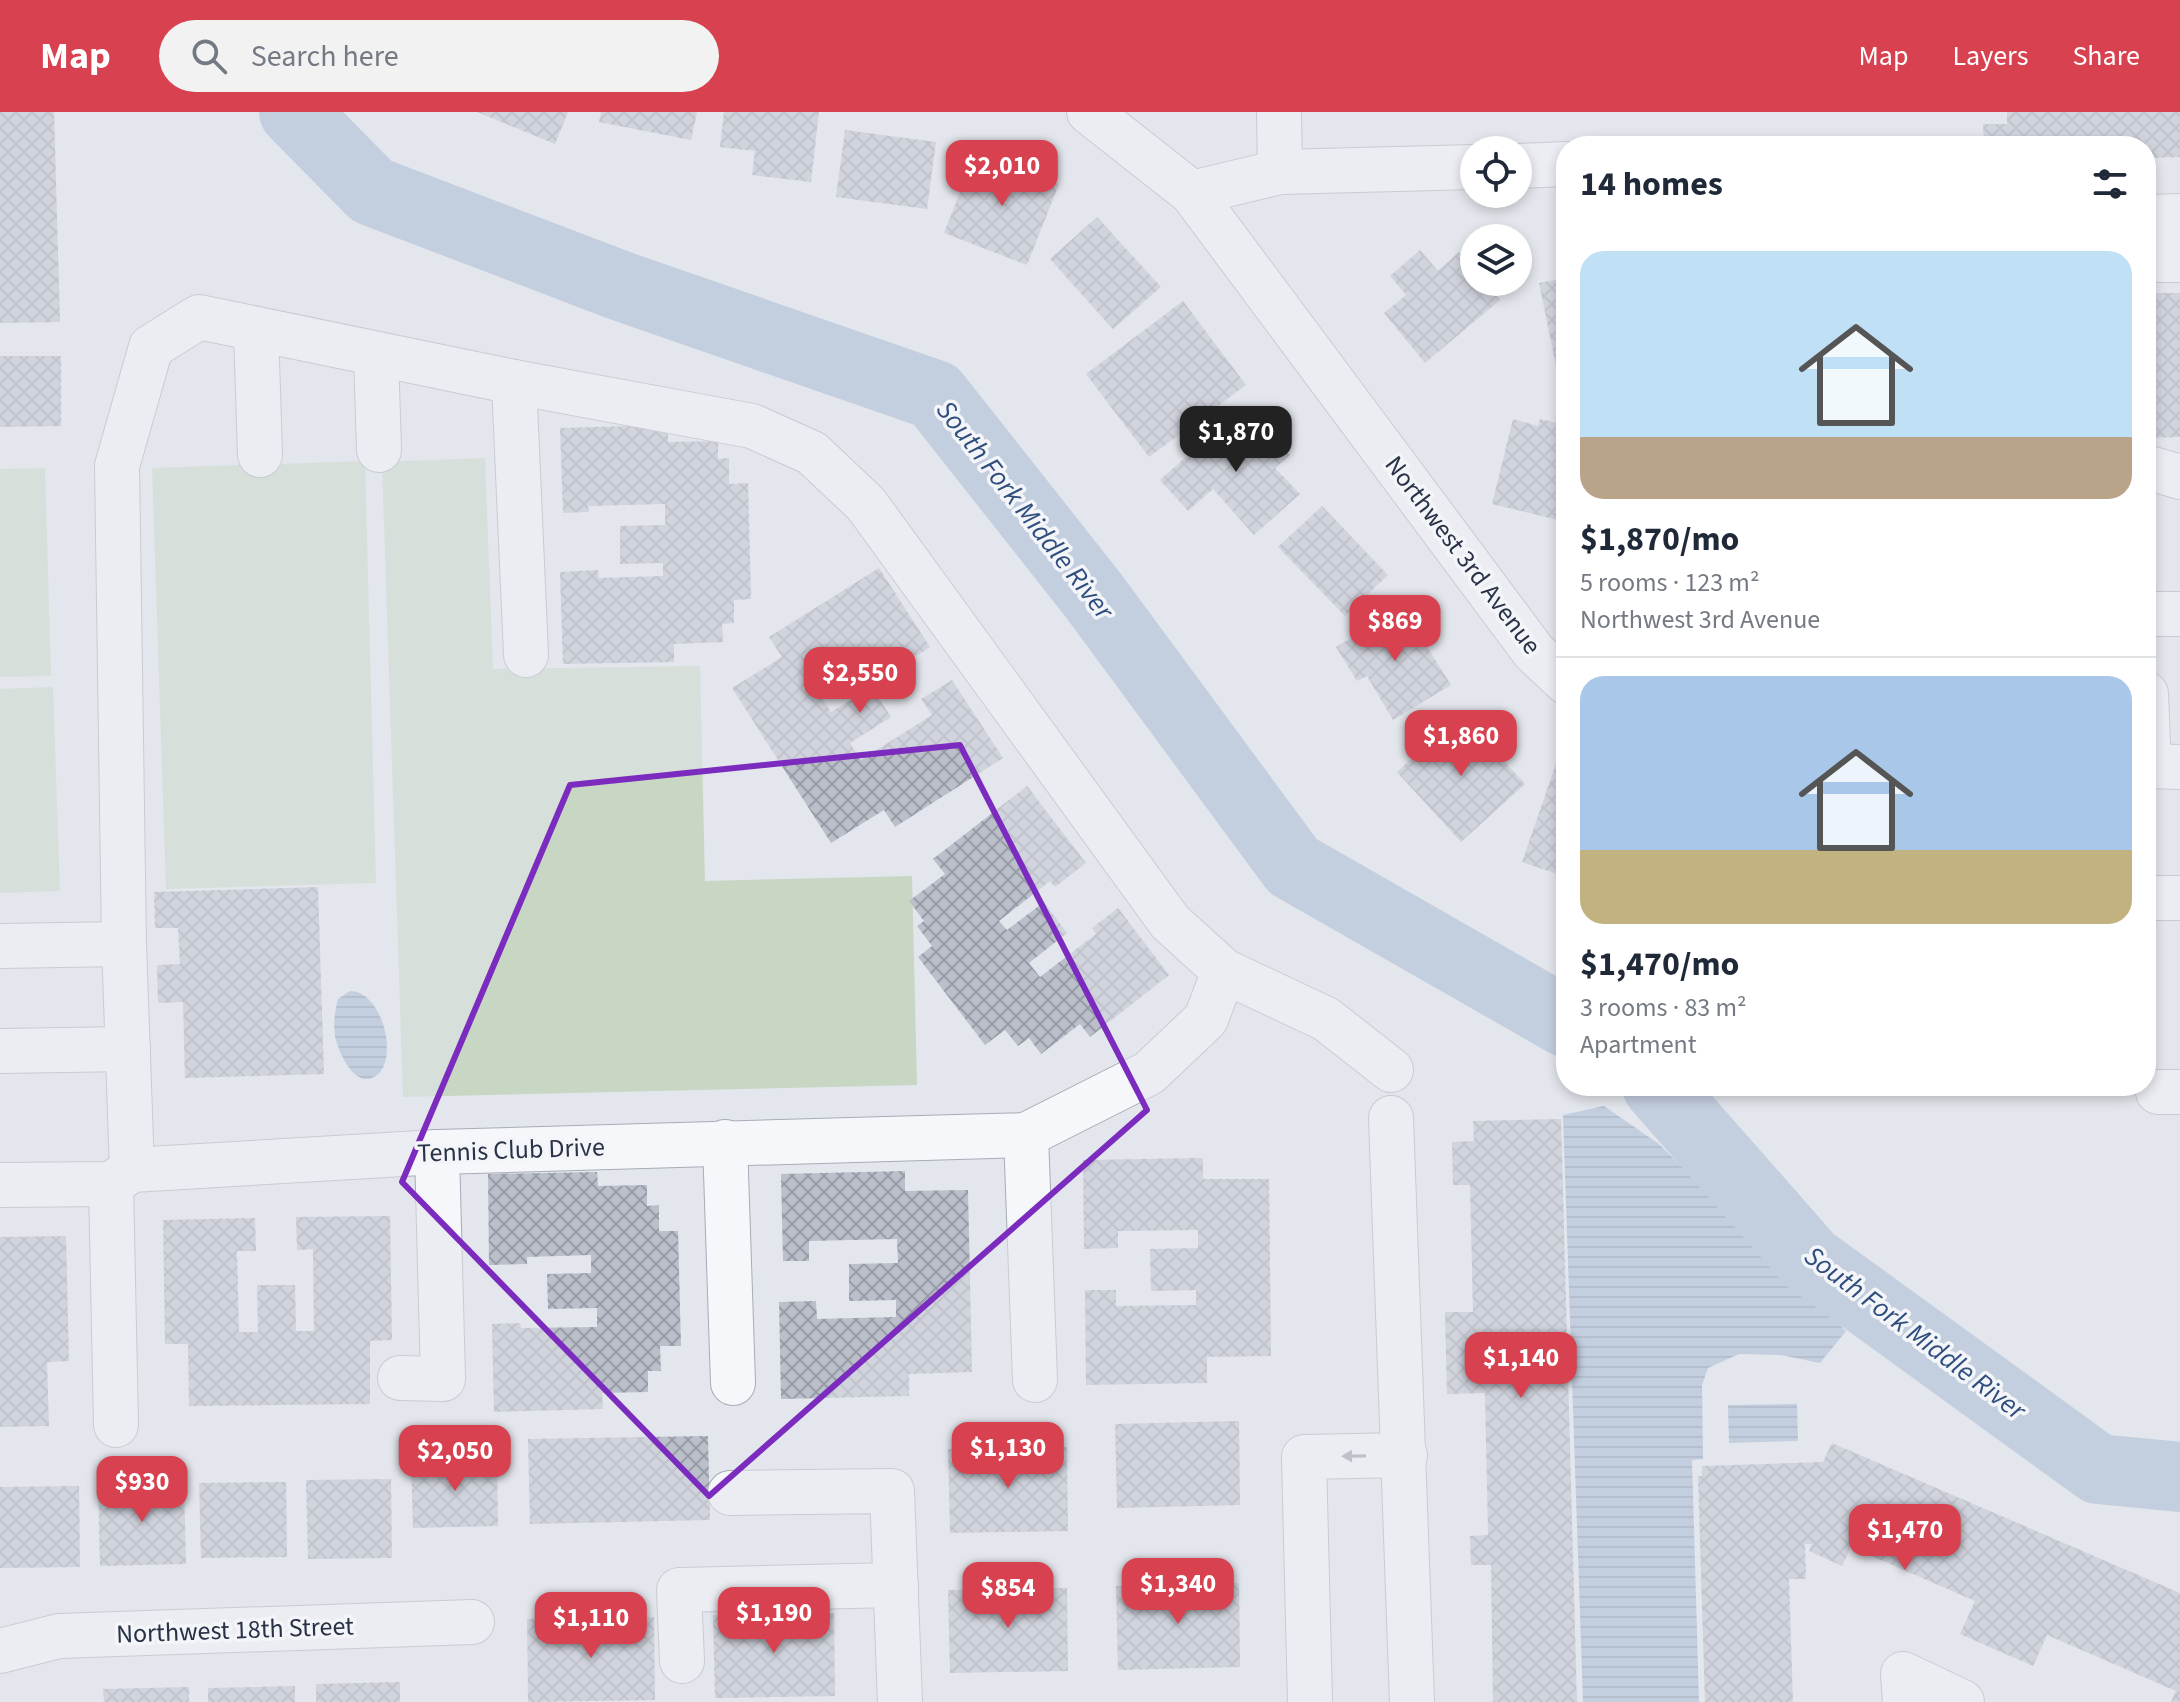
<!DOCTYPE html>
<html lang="en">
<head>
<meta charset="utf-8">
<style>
	:root { --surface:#fff; --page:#f2f2f3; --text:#1f2937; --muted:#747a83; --line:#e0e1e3; --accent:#d8414f }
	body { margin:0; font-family:"Source Sans 3",sans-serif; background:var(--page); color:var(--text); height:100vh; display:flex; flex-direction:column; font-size:30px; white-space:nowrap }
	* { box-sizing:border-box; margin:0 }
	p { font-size:26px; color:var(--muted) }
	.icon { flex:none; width:44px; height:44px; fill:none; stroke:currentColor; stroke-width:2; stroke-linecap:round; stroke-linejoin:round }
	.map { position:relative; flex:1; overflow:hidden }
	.details { position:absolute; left:1556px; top:24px; width:600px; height:960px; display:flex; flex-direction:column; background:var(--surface); border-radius:32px; box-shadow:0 4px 12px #0003 }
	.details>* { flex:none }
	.buttons { position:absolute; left:1460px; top:24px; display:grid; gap:16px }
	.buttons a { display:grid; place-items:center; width:72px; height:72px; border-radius:50%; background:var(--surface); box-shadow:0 4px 12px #0003; font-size:40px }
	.price { position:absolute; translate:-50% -68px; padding:0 18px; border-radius:16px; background:var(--accent); color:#fff; font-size:26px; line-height:52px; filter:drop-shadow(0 2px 4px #0008) }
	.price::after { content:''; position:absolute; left:50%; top:48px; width:24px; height:18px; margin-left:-12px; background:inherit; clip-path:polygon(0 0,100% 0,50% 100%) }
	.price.active { background:#222; color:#fff }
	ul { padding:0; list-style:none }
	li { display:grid; align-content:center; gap:16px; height:424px; padding:0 24px }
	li+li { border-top:2px solid var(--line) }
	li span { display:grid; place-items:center; height:248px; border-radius:24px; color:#555 }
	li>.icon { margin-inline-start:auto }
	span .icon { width:144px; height:144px; fill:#fffc; stroke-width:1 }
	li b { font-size:34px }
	h2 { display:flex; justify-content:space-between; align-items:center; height:96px; padding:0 24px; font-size:34px }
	header { display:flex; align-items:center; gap:48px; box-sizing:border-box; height:112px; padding:0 40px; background:var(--accent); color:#fff }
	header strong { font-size:38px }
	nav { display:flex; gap:44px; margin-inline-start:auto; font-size:28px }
	.search { width:560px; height:72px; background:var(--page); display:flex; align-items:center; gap:20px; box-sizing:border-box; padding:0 28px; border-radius:44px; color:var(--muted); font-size:30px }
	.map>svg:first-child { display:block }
</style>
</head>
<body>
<header>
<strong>Map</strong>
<div class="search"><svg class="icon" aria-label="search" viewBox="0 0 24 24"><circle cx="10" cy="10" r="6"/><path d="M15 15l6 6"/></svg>Search here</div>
<nav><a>Map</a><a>Layers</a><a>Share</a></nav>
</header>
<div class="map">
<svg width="2180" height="1590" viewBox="0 0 2180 1590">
	<defs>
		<pattern id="water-rules" width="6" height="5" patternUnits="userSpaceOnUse" patternTransform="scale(2)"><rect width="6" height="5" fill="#9cb1ce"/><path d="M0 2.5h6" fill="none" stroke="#7f91a9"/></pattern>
		<pattern id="building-cross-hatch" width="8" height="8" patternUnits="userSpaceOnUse" patternTransform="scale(2)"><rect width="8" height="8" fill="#babfca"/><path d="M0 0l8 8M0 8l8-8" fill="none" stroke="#979ca6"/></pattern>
	</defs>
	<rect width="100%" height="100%" fill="#e3e6ec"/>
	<g fill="#c7d7c4">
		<polygon points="485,346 493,557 700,554 705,769 912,764 917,973 403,985 382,350"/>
		<polygon points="365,349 376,771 166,777 152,356"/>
		<polygon points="45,356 51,564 0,565 0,357"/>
		<polygon points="53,575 60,779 0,781 0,577"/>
	</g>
	<g fill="url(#water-rules)">
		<path d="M350,879C382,879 399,946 377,963C355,980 338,939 335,924C333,911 335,899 338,887Z"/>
		<polygon points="1604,994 1659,1032 1846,1219 1820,1251 1781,1243 1739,1242 1708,1256 1702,1273 1703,1347 1692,1348 1699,1590 1583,1590 1563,1003"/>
		<polygon points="1797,1292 1798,1329 1729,1331 1728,1293"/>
	</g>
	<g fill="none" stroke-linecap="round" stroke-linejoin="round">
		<g stroke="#9cb1ce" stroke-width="70">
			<polyline points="294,0 372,79 621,174 935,283 1093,483 1293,754 1566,910"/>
			<polyline points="1657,974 1810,1148 2098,1357 2180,1365"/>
		</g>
	</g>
	<g fill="url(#building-cross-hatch)">
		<polygon points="0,0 54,0 60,210 0,211"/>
		<polygon points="477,0 568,0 555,32"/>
		<polygon points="601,0 697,0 691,28 599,10"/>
		<polygon points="724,0 819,0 811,70 752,63 755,39 720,35"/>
		<polygon points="2007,0 2180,0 2180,45 2146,46 2146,34 1984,34 1983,12 2007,12"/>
		<polygon points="845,18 936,30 927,97 836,85"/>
		<polygon points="976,40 1059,72 1027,153 944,121"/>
		<polygon points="1097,105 1161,175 1113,217 1050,147"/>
		<polygon points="1420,138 1438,159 1459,140 1474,157 1474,170 1485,170 1500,188 1425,251 1384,201 1406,183 1390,164"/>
		<polygon points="1566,166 1566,282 1562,283 1539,171"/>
		<polygon points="2146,181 2180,181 2180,325 2146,326"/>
		<polygon points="1183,189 1246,273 1149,345 1086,262"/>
		<polygon points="0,244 61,244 61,314 0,315"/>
		<polygon points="1234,302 1255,325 1266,315 1290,343 1275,356 1300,382 1254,423 1213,377 1188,399 1160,368"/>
		<polygon points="1513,307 1538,314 1540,307 1566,313 1566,410 1492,392"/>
		<polygon points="668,313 668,330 718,329 718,347 729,346 729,372 748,371 751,487 734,488 734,511 722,512 723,530 674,532 674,550 563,552 560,460 598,458 599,466 663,464 663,451 620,452 620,414 665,413 665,392 588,394 589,400 563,401 560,316"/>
		<polygon points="1322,394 1388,463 1345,504 1278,435"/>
		<polygon points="879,456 930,535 901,554 891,538 820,583 831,600 872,575 891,605 850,631 861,648 932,603 921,587 952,568 1003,646 895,715 884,698 831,731 732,576 782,545 769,525"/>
		<polygon points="1402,495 1451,573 1393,608 1367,564 1357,569 1336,535"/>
		<polygon points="1460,601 1525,672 1461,730 1397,660"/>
		<polygon points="1557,649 1566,652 1566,765 1522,750"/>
		<polygon points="1027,674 1086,751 1055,775 1050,769 999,809 1007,818 1044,790 1067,821 1029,851 1040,865 1096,822 1092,816 1118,796 1169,863 1090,925 1080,912 1041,942 1029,926 1018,934 1005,918 985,933 918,845 932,834 917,814 924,809 909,789 945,762 933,747"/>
		<polygon points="318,775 324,962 185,966 183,890 158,891 157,853 180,852 178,816 155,816 154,780"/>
		<polygon points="1561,1007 1577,1590 1493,1590 1491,1453 1471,1453 1470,1424 1488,1423 1485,1281 1447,1282 1445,1200 1473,1200 1470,1073 1453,1073 1452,1030 1474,1029 1473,1009"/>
		<polygon points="1203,1046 1203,1067 1269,1067 1271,1244 1207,1245 1207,1271 1086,1273 1085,1178 1116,1178 1116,1194 1196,1193 1196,1178 1151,1179 1150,1137 1198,1136 1198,1118 1118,1119 1118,1136 1084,1137 1083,1048"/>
		<polygon points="905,1059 905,1079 968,1078 972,1260 909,1262 909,1284 781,1287 779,1190 816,1189 817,1207 896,1205 896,1188 849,1189 849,1152 898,1151 897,1127 809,1129 809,1149 783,1149 781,1062"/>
		<polygon points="597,1060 598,1074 647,1073 647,1094 659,1093 659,1119 678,1119 681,1234 660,1234 661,1259 648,1259 648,1280 602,1281 603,1297 494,1300 492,1212 520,1211 521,1216 597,1215 597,1196 548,1197 547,1162 591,1161 591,1143 527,1145 527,1152 489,1153 488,1062"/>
		<polygon points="390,1104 392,1228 370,1229 370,1292 189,1294 188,1232 165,1232 163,1108 255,1106 256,1139 237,1139 239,1220 258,1220 257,1173 295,1173 296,1219 314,1219 313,1137 297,1138 296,1105"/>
		<polygon points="66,1124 69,1249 47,1250 49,1314 0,1315 0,1125"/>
		<polygon points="1239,1309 1240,1393 1117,1396 1115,1312"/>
		<polygon points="708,1324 710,1408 530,1412 528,1327"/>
		<polygon points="1832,1331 2180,1481 2180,1590 2171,1590 2176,1579 2047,1523 2033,1554 1960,1522 1975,1489 1851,1435 1842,1454 1809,1439 1812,1432 1805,1432 1806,1467 1789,1467 1793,1590 1705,1590 1698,1364 1702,1364 1702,1354 1823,1350"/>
		<polygon points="1067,1335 1068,1419 950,1421 948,1337"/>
		<polygon points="497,1346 498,1414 413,1416 411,1348"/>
		<polygon points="391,1367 392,1446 308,1447 306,1368"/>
		<polygon points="184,1369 186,1452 100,1454 98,1371"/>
		<polygon points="286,1370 287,1445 201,1446 199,1371"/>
		<polygon points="79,1374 80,1455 0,1456 0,1375"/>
		<polygon points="1239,1471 1240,1555 1118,1558 1116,1474"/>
		<polygon points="1067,1476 1068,1559 950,1561 948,1478"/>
		<polygon points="834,1501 835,1584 715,1586 713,1503"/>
		<polygon points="654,1505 655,1588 528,1590 527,1507"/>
		<polygon points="400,1570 400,1590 316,1590 316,1572"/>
		<polygon points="295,1574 295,1590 208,1590 208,1576"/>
		<polygon points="189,1575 189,1590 104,1590 103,1577"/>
	</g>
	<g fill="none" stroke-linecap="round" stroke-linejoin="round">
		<g stroke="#a7acb7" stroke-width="46">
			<g id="minor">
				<polyline points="1089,0 1192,81 1280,60 1474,55"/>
				<polyline points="1279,0 1280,60"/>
				<polyline points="1518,54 1566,52"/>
				<polyline points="1192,81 1534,540 1566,570"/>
				<polyline points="2146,105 2180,104"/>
				<polyline points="2146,148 2180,148"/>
				<polyline points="256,217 260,343"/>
				<polyline points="376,242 379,338"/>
				<polyline points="514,270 526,543"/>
				<polyline points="2146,355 2180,365"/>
				<polyline points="2146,502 2180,502"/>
				<polyline points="2146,582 2149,654 2180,655"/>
				<polyline points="2146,786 2180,786"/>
				<polyline points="0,834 124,832"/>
				<polyline points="0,939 128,937"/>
				<polyline points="2158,980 2180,980"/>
				<polyline points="1391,1006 1412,1590"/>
				<polyline points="1026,1023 1035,1268"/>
				<polyline points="725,1030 733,1271"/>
				<polyline points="132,1058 124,832 117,354 151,235 199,205 514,270 752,314 812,341 866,392 1170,810 1224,859 1326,907 1391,958"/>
				<polyline points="111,1072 116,1313"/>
				<polyline points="0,1073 111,1072 132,1058 437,1040 1026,1023 1149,961 1206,907 1224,859"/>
				<polyline points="400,1266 443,1267 437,1040"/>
				<polyline points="730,1381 892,1379 900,1590"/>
				<polyline points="0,1539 59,1524 472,1510"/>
				<polyline points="682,1549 679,1478 896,1473"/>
				<polyline points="1310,1590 1304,1345 1405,1343"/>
				<polyline points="1905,1590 1903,1562 1962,1590"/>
			</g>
		</g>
		<use href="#minor" stroke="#f6f7fa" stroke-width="44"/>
	</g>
	<defs><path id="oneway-solid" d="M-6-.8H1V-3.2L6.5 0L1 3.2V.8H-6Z" transform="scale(2)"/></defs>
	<use fill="#9094a0" href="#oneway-solid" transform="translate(1354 1344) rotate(179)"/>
	<path d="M0 0H2180V1590H0ZM960,633L1147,998L709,1384L402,1070L570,673Z" fill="#e3e6ec" fill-opacity=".55" fill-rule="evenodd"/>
	<path fill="none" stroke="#7b2cbf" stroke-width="6" stroke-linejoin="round" d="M960,633L1147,998L709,1384L402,1070L570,673Z"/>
	<g text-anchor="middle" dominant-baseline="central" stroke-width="7" stroke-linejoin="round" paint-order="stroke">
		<g font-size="26" fill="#293246" stroke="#f3f5f9">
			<text transform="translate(1463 443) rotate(53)">Northwest 3rd Avenue</text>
			<text transform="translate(511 1038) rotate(-2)">Tennis Club Drive</text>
			<text transform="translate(235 1518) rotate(-2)">Northwest 18th Street</text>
		</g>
		<g font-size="28" font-style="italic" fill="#304e7d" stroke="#f3f5f9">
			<text transform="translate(1025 398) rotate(52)">South Fork Middle River</text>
			<text transform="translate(1915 1221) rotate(37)">South Fork Middle River</text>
		</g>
	</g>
</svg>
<div class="buttons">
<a><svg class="icon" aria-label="locate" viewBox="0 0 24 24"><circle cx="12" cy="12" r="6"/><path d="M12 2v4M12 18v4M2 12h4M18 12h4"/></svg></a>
<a><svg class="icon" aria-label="layers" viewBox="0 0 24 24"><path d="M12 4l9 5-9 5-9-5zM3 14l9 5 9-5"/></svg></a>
</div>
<b class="price" style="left:1002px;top:96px">$2,010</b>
<b class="price active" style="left:1236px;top:362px">$1,870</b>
<b class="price" style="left:1395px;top:551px">$869</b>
<b class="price" style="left:860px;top:603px">$2,550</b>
<b class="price" style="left:1461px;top:666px">$1,860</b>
<b class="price" style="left:1521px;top:1288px">$1,140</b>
<b class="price" style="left:1008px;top:1378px">$1,130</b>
<b class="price" style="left:455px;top:1381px">$2,050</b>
<b class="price" style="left:142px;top:1412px">$930</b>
<b class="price" style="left:1905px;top:1460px">$1,470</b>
<b class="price" style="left:1178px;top:1514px">$1,340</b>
<b class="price" style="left:1008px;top:1518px">$854</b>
<b class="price" style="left:774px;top:1543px">$1,190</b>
<b class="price" style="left:591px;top:1548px">$1,110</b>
<section class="details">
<h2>14 homes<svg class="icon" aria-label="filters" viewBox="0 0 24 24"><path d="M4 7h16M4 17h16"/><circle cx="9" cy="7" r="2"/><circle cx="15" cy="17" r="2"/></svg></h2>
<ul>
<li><span style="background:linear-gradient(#bfe0f5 75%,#b9a48a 0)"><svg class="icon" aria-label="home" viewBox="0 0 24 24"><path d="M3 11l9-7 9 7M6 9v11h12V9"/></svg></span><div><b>$1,870/mo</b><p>5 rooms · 123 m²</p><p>Northwest 3rd Avenue</p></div></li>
<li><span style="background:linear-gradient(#a9c7e8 70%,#c2b280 0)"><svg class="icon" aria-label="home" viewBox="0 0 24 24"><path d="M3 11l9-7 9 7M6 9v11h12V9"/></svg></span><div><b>$1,470/mo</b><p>3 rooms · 83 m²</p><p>Apartment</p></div></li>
</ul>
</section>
</div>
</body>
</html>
